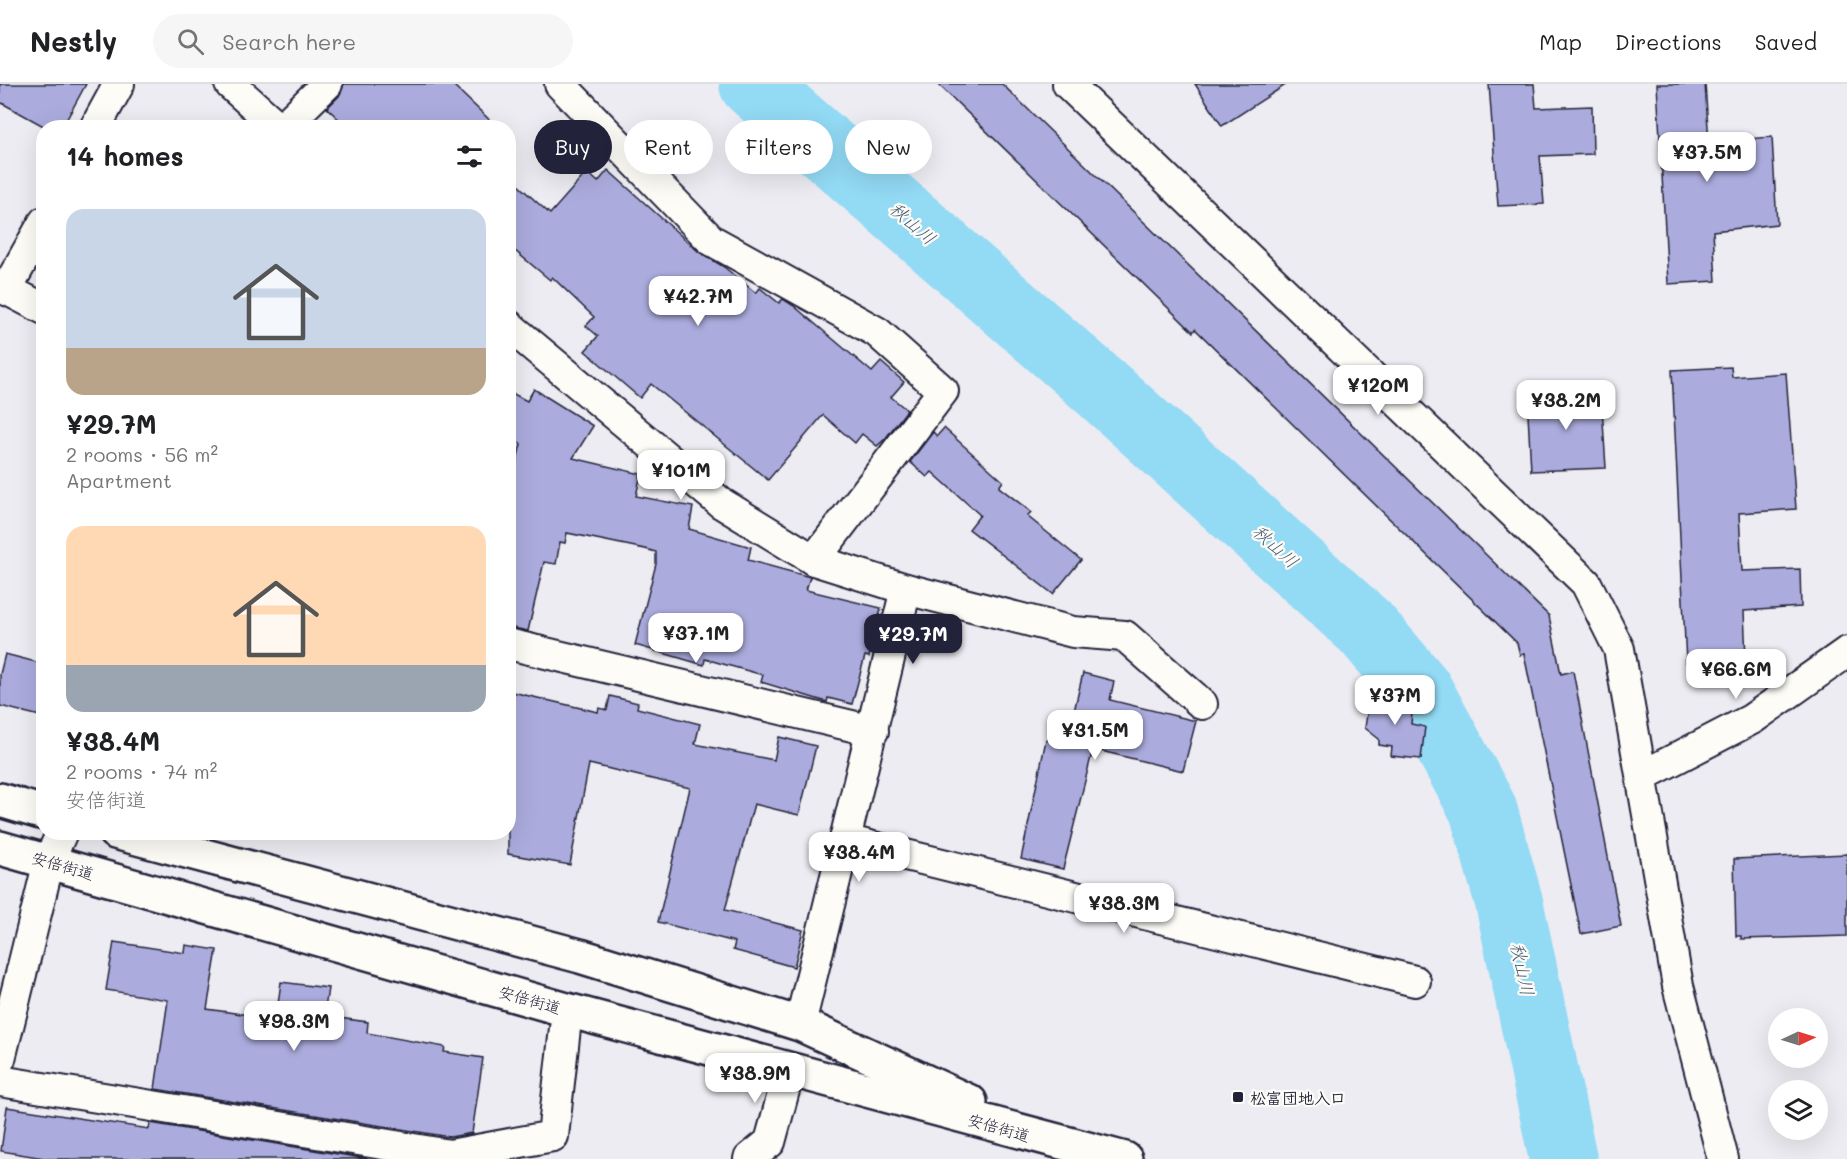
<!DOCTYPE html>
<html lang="en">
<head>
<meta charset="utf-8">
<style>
	:root { --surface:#fff; --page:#f6f6f6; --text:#202124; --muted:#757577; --line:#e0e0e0; --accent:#22223b }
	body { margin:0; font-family:Mali,"Klee One",sans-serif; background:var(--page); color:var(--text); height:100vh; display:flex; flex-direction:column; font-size:22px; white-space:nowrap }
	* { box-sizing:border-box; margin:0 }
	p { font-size:20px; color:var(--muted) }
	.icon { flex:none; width:33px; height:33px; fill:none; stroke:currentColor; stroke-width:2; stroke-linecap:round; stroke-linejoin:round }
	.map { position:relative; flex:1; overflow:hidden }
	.sheet { position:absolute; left:36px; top:36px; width:480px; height:720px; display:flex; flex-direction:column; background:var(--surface); border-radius:24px; box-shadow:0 6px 24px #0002 }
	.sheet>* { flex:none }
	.top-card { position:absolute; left:534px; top:36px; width:570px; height:54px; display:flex; gap:12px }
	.needle { width:39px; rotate:86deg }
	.controls { position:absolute; left:1768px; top:924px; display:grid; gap:12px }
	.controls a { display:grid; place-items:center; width:60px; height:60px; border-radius:50%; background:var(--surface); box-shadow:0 6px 24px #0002; font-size:30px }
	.price { position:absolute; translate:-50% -51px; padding:0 14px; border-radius:12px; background:#fff; color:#222; font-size:20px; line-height:39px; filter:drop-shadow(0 2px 3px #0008) }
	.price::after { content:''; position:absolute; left:50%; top:36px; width:18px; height:14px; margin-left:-9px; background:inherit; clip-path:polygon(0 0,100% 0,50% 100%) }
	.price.current { background:var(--accent); color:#fff }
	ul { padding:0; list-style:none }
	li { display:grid; align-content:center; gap:12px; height:318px; padding:0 30px }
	li span { display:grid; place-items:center; height:186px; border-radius:18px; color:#555 }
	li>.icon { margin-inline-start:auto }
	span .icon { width:108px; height:108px; fill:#fffc; stroke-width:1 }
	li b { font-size:26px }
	h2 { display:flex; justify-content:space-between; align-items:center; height:72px; padding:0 30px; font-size:26px }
	.tag { padding:0 21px; border-radius:27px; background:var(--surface); box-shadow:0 6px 24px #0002; font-size:21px; line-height:54px }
	.tag.current { background:var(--accent); color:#fff }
	header { display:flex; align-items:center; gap:36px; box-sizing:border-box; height:84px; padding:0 30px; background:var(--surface); border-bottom:2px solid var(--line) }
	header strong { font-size:28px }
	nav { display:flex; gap:33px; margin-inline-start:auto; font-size:21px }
	.search { width:420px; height:54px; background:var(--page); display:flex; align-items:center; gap:15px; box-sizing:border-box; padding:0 21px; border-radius:33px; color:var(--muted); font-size:22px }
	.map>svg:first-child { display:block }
</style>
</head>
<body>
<header>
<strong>Nestly</strong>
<div class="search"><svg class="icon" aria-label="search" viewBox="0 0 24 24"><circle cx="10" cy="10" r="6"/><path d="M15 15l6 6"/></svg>Search here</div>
<nav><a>Map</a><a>Directions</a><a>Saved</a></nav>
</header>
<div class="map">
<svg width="1847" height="1075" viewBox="0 0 1847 1075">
	<rect width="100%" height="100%" fill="#edecf2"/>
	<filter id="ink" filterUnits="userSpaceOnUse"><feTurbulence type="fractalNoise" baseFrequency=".0167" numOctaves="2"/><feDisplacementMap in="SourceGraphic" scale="12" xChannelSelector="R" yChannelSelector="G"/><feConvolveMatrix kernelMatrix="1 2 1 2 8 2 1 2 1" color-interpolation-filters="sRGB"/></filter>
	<g filter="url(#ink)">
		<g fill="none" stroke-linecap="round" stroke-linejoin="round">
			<polyline stroke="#93daf5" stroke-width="68" points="753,0 1100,303 1365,543 1418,605 1483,725 1509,818 1563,1075"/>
		</g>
		<g fill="#abacdd" stroke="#22223b" stroke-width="1.5">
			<polygon points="0,0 86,0 62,44 47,44 0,18"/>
			<polygon points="344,0 452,0 498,44 348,44 327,24 339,12"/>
			<polygon points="938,0 1002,0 1549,532 1561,590 1573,587 1621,842 1581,850 1524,570 1520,571 1517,559 1195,245 1193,248"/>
			<polygon points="1195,0 1287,0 1222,42"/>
			<polygon points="1489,0 1534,0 1536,24 1592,22 1593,70 1540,72 1544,120 1498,122"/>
			<polygon points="1657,0 1705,0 1709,58 1772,53 1777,140 1713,147 1716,197 1668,200"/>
			<polygon points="608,86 699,168 724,183 756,209 760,204 779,219 783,215 794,222 872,288 881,278 904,298 891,313 907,326 885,355 877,362 862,350 855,359 823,331 768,396 651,300 640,314 585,267 598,252 586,242 594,233 552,193 550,196 508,161 508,92 550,130 587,88 598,98"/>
			<polygon points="1731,283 1732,293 1786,289 1796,425 1739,429 1742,487 1800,485 1801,523 1744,527 1746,575 1686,579 1672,286"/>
			<polygon points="534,305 593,342 573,374 641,390 636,412 693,423 689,445 751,463 748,476 810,493 806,506 881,524 869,573 865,572 852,620 828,614 827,618 761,598 763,591 705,575 704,581 635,561 656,480 656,468 645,465 567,449 565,459 560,458 556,480 544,478 528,547 508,543 508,412 521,360 508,352 508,307 527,317"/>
			<polygon points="1601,307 1606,384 1531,387 1527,311"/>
			<polygon points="944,344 1003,397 999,403 1031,428 1027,432 1081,476 1053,510 969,445 980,431 932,388 927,393 910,378 933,348 937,352"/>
			<polygon points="5,570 44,580 44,633 0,622 0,590"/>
			<polygon points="1083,589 1114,597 1110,616 1196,637 1183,687 1093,665 1063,785 1021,775 1046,656 1050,656 1055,636 1071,640"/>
			<polygon points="508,607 598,628 599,624 607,626 610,612 638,619 637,624 700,640 695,660 774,676 779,653 816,662 799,731 754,720 725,826 803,846 794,883 733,866 735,858 658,838 690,704 589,680 570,781 508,770"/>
			<polygon points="1370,609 1413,616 1411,640 1425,643 1421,675 1391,672 1392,663 1379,661 1379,655 1365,644"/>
			<polygon points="1847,770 1847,852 1741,855 1741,852 1736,852 1734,775"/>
			<polygon points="114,858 185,869 186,861 217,866 207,925 276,935 281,898 328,904 324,932 368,938 367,949 445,963 444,968 483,974 472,1049 450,1053 155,1005 168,916 106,906"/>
			<polygon points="7,1023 149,1045 150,1039 368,1075 50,1075 1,1067"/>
		</g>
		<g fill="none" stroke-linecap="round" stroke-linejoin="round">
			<g stroke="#22223b" stroke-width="34">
				<g id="minor">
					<polyline points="230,0 279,44"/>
					<polyline points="560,0 711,156 877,248 943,307 814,476"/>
					<polyline points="1068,0 1586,499 1619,565 1678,902 1723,1075"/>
					<polyline points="95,44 119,0"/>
					<polyline points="282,44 327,0"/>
					<polyline points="0,202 44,225"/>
					<polyline points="6,206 44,138"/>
					<polyline points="508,241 721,419 814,476 906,505 1073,548 1125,552 1202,620"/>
					<polyline points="508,560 873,647"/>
					<polyline points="1642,692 1752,635 1847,568"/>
					<polyline points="845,756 1415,897"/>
					<polyline points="800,940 906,505"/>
					<polyline points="0,975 49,777 62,748"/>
					<polyline points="0,997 450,1071 553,1052 567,926"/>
					<polyline points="749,1075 770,1058 790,984"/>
				</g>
			</g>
			<g stroke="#22223b" stroke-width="38">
				<g id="primary">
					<polyline points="0,716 44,729"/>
					<polyline points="115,748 580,872 800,940 970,1018"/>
					<polyline points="0,764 567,926 1125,1075"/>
				</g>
			</g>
			<use href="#minor" stroke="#fdfcf7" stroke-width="30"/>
			<use href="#primary" stroke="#fdfcf7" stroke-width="33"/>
		</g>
	</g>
	<rect fill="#22223b" stroke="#fdfcf7" stroke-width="2" x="1232" y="1007" width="12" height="12" rx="3"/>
	<g text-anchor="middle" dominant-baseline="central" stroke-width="4.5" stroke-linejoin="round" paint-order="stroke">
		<g font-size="16" fill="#22223b" stroke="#fdfcf7">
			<text transform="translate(63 781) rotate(16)">安倍街道</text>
			<text transform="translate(530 915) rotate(16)">安倍街道</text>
			<text transform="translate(999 1043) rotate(16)">安倍街道</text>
		</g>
		<g font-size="16" font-weight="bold" fill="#22223b" stroke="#fdfcf7" text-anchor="start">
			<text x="1250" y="1013">松富団地入口</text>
		</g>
		<g font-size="18" font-style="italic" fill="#445973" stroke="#fdfcf7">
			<text transform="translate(913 139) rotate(41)">秋山川</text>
			<text transform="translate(1276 462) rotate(42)">秋山川</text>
			<text transform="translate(1523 885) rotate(78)">秋山川</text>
		</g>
	</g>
</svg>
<div class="controls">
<a><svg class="needle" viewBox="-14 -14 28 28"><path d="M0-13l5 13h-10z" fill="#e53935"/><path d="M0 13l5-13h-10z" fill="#757577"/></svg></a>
<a><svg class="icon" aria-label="layers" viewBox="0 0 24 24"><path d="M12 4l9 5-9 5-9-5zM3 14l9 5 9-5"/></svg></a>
</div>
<b class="price" style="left:1707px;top:99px">¥37.5M</b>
<b class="price" style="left:698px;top:243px">¥42.7M</b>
<b class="price" style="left:1378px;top:332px">¥120M</b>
<b class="price" style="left:1566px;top:347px">¥38.2M</b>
<b class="price" style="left:681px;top:417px">¥101M</b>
<b class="price" style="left:696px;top:580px">¥37.1M</b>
<b class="price current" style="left:913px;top:581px">¥29.7M</b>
<b class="price" style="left:1736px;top:616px">¥66.6M</b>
<b class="price" style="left:1395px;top:642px">¥37M</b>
<b class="price" style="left:1095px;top:677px">¥31.5M</b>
<b class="price" style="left:859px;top:799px">¥38.4M</b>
<b class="price" style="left:1124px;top:850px">¥38.3M</b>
<b class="price" style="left:294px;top:968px">¥98.3M</b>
<b class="price" style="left:755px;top:1020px">¥38.9M</b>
<div class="top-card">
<a class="tag current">Buy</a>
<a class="tag">Rent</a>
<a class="tag">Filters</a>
<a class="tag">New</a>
</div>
<section class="sheet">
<h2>14 homes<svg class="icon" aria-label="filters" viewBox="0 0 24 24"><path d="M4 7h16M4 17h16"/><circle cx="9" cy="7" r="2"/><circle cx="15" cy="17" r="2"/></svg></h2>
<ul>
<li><span style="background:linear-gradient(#c9d6e8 75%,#b9a48a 0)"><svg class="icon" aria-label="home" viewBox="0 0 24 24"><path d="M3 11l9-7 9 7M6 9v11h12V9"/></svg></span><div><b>¥29.7M</b><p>2 rooms · 56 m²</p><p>Apartment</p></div></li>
<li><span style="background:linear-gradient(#ffd9b3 75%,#9aa5b1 0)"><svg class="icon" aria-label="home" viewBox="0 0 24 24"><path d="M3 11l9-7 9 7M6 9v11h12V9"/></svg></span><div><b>¥38.4M</b><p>2 rooms · 74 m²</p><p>安倍街道</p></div></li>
</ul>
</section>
</div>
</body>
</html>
